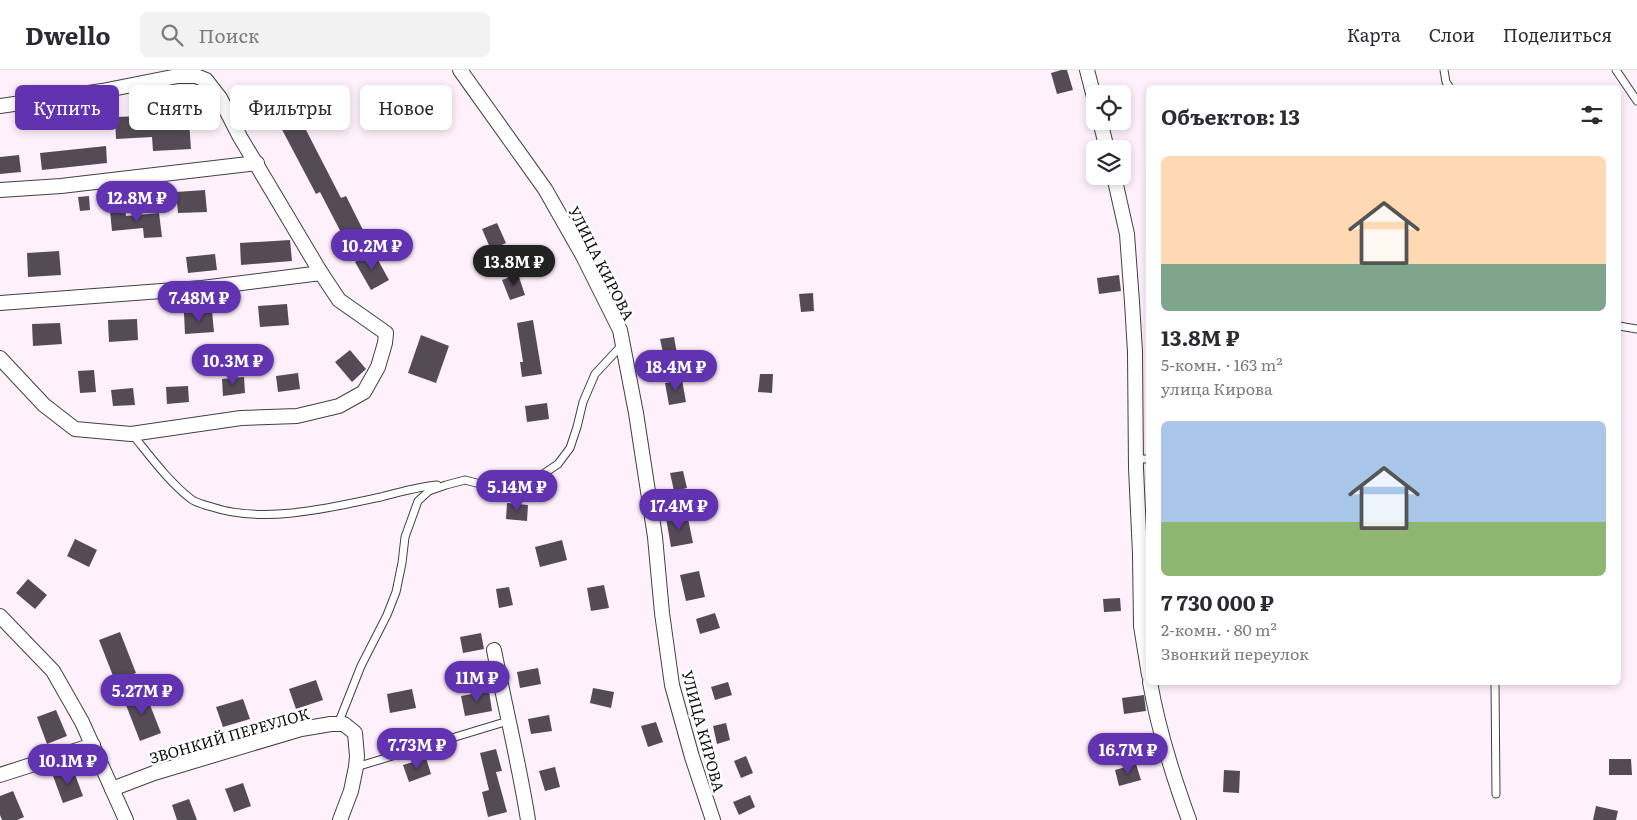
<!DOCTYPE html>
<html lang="ru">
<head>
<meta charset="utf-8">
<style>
	:root { --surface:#fff; --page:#f2f2f3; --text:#2b2b33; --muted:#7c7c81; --line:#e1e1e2; --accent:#6233b1 }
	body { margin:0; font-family:Literata,serif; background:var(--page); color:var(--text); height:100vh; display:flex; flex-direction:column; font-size:19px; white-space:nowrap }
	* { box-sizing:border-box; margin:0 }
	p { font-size:16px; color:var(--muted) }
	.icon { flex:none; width:28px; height:28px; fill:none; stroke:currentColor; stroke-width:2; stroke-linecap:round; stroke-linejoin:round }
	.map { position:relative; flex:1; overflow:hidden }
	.sheet { position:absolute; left:1146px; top:15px; width:475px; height:600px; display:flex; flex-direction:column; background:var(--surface); border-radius:8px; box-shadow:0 2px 8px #0003 }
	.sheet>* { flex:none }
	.top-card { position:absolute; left:15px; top:15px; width:475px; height:45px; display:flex; gap:10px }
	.tools { position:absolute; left:1086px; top:15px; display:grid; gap:10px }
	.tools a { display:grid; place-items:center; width:45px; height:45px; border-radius:8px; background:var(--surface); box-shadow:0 2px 8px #0003; font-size:25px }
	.price { position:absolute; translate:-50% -42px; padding:0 11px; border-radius:18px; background:var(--accent); color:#fff; font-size:16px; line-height:32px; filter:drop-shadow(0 1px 2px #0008) }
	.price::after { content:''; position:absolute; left:50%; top:30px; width:15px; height:11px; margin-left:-8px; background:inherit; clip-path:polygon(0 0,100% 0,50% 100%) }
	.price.selected { background:#222; color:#fff }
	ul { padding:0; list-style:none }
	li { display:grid; align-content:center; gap:10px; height:265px; padding:0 15px }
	li span { display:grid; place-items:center; height:155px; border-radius:8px; color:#555 }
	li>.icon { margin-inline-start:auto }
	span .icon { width:90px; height:90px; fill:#fffc; stroke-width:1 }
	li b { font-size:21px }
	h2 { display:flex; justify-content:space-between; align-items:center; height:60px; padding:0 15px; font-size:21px }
	.tag { padding:0 18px; border-radius:8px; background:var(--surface); box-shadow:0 2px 8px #0003; font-size:18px; line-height:45px }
	.tag.selected { background:var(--accent); color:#fff }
	header { display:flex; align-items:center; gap:30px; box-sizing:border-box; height:70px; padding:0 25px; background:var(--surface); border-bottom:1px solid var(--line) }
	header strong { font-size:24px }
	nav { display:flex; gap:28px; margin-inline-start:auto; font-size:18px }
	.search { width:350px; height:45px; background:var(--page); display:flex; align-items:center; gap:12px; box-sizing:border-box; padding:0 18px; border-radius:8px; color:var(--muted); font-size:19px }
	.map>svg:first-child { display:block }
</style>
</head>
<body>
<header>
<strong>Dwello</strong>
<div class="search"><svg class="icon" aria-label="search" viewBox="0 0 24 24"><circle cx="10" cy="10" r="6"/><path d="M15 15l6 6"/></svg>Поиск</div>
<nav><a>Карта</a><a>Слои</a><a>Поделиться</a></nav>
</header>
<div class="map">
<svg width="1637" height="750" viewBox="0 0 1637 750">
	<rect width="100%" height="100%" fill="#fef1fb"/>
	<g fill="#544b56">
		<polygon points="1061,0 1067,0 1073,20 1057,24 1051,3"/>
		<polygon points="287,23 341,128 346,126 365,164 347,174 320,122 316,124 268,33"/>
		<polygon points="144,46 144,53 189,51 191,79 153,81 152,67 116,69 115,47"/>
		<polygon points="106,76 107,93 42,100 40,83"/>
		<polygon points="19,85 21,102 0,104 0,87"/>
		<polygon points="205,120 207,142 178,143 176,122"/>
		<polygon points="89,126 90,140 80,141 78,127"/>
		<polygon points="125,139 126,146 159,143 162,167 144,168 143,158 112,161 110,141"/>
		<polygon points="497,153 506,173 491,180 482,159"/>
		<polygon points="290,170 292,191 241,195 240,173"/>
		<polygon points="59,181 61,205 28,207 27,183"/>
		<polygon points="373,181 389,210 371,220 355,192"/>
		<polygon points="215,184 217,200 188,203 186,187"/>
		<polygon points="518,204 525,225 510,230 502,210"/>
		<polygon points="1119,205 1121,221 1099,224 1097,208"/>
		<polygon points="813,223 814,241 801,242 799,224"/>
		<polygon points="287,234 289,255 260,257 258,236"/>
		<polygon points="212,241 214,262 185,264 184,243"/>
		<polygon points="137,249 138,270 109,272 108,250"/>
		<polygon points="533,250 542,304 522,307 520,292 523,292 517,253"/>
		<polygon points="60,253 62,274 33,276 32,254"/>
		<polygon points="421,265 449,276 436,313 408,303"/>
		<polygon points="674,267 677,284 664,287 660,269"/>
		<polygon points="350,280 366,299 352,312 335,292"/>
		<polygon points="94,300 96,322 80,323 78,301"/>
		<polygon points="298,303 300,319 278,322 276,306"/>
		<polygon points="760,304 773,304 772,323 758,322"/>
		<polygon points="244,307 245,323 223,326 222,309"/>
		<polygon points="682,310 686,332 669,335 665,313"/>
		<polygon points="188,316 189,332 167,334 166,317"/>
		<polygon points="133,318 135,335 113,336 111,320"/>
		<polygon points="547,333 549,349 527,352 525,336"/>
		<polygon points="683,401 687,418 674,421 670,403"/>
		<polygon points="507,433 528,435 527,451 506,449"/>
		<polygon points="687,444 693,473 671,477 666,448"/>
		<polygon points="75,469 97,480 89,497 67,486"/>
		<polygon points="562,470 567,490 540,497 535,477"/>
		<polygon points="699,501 705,527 686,531 680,505"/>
		<polygon points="28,509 47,525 35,539 16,523"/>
		<polygon points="604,515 609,538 591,541 587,518"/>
		<polygon points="509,517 513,535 499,538 496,519"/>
		<polygon points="1120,528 1121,541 1104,542 1103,529"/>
		<polygon points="715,543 720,558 700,564 696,549"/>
		<polygon points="120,562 136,603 115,611 99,570"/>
		<polygon points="481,563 484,579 463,583 460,567"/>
		<polygon points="538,598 541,614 520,618 517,602"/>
		<polygon points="316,610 323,630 296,639 289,619"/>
		<polygon points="728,612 732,625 715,630 711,617"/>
		<polygon points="593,618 614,622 611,638 590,633"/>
		<polygon points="412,619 416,638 390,643 387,624"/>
		<polygon points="489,621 492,641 465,646 461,626"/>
		<polygon points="145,622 161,663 140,671 124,630"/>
		<polygon points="1144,625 1146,641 1124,644 1122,628"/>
		<polygon points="243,629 250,649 223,657 216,637"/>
		<polygon points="56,640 67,666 47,674 37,647"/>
		<polygon points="549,645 552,661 531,664 528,649"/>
		<polygon points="656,652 663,672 648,677 641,656"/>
		<polygon points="726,653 730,670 717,674 713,656"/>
		<polygon points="496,679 502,701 496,702 507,742 488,747 482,722 489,720 480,683"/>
		<polygon points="746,686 753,703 741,708 734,691"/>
		<polygon points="426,688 431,704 409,712 403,695"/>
		<polygon points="1609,689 1631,689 1632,705 1609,705"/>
		<polygon points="1136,694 1141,710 1119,716 1115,700"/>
		<polygon points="555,697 560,717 545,721 539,701"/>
		<polygon points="73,699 83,726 63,733 53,706"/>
		<polygon points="1224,700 1240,701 1239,723 1223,722"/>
		<polygon points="243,713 251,736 234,742 225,719"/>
		<polygon points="13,721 24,747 17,750 2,750 0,745 0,726"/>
		<polygon points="750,725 755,737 739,745 733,732"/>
		<polygon points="189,729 197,750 177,750 172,735"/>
		<polygon points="1596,736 1618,741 1616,750 1593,750"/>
	</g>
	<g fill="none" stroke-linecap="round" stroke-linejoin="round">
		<g stroke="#414141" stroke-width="9">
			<g id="service">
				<polyline points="1444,0 1446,12 1450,18"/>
				<polyline points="1616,0 1637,31"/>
				<polyline points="1619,256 1637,259"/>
				<path d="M132,364C150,386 168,411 191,429C196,433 205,435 212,437C262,454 330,438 381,427C400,422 417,417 437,415"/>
				<polyline points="1136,389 1149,389"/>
				<polyline points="1495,612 1496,724"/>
				<polyline points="338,654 361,596 387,545 396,522 402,493 405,467 418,431 429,421 446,415 465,410 507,421 521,419 558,394 570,378 577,357 583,332 595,304 622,275"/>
				<polyline points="356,697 508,651"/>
			</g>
		</g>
		<g stroke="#414141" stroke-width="16">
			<g id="minor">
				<polyline points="460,0 545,119 583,186 620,260 636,343 655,467 662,543 672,615 692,687 713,750"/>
				<polyline points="1087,0 1095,31"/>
				<polyline points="0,36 102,21 178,6 196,6 206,10 220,28 240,67 321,203 339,230 386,263 385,273 378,297 364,322 339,336 297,346 241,348 131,364 75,359 44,335 0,288"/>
				<polyline points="1100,51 1107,79"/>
				<polyline points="1114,106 1127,164 1132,232 1135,282 1136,398 1140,484 1141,556 1149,605"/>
				<polyline points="0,120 61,116 257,93"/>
				<polyline points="0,233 202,218 321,203"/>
				<polyline points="0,546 53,601 82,652 126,750"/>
				<path d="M494,580C505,637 519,693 528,750"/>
				<path d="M1150,612C1158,659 1173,706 1189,750"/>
				<polyline points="0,705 93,675"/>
				<polyline points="112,719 154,703 301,659 331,654 344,654 355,663 357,686 356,697 351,721 340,750"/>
			</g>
		</g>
		<use href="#service" stroke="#fff" stroke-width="7"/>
		<use href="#minor" stroke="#fff" stroke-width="14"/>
	</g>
	<g text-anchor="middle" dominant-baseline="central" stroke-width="5" stroke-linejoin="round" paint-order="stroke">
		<g font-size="15" fill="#0e0e0e" stroke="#fff">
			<text transform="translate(602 193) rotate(63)">УЛИЦА КИРОВА</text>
			<text transform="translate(704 661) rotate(75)">УЛИЦА КИРОВА</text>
			<text transform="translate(229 665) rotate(-16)">ЗВОНКИЙ ПЕРЕУЛОК</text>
		</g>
	</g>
</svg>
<div class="tools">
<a><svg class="icon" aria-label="locate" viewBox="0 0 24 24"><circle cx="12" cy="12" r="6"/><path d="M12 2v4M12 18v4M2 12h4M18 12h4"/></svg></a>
<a><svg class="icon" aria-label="layers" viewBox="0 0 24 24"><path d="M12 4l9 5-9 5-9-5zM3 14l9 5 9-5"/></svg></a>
</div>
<b class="price" style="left:137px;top:153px">12.8M ₽</b>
<b class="price" style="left:372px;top:201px">10.2M ₽</b>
<b class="price selected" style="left:514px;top:217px">13.8M ₽</b>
<b class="price" style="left:199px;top:253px">7.48M ₽</b>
<b class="price" style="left:233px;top:316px">10.3M ₽</b>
<b class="price" style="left:676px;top:322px">18.4M ₽</b>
<b class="price" style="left:517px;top:442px">5.14M ₽</b>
<b class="price" style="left:679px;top:461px">17.4M ₽</b>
<b class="price" style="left:477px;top:633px">11M ₽</b>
<b class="price" style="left:142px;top:646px">5.27M ₽</b>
<b class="price" style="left:417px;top:700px">7.73M ₽</b>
<b class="price" style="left:1128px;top:705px">16.7M ₽</b>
<b class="price" style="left:68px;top:716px">10.1M ₽</b>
<div class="top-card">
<a class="tag selected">Купить</a>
<a class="tag">Снять</a>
<a class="tag">Фильтры</a>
<a class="tag">Новое</a>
</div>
<section class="sheet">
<h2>Объектов: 13<svg class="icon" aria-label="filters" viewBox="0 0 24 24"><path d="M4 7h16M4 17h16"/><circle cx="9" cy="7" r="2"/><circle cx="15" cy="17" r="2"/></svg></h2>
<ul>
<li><span style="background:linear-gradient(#ffd9b3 70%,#7fa58c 0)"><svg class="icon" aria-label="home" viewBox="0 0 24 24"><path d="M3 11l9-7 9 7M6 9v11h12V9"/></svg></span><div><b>13.8M ₽</b><p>5-комн. · 163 m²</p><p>улица Кирова</p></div></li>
<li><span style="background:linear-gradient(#a9c7e8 65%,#8fb573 0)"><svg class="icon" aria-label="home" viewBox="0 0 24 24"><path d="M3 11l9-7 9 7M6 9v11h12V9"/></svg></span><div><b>7 730 000 ₽</b><p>2-комн. · 80 m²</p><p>Звонкий переулок</p></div></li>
</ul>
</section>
</div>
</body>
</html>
